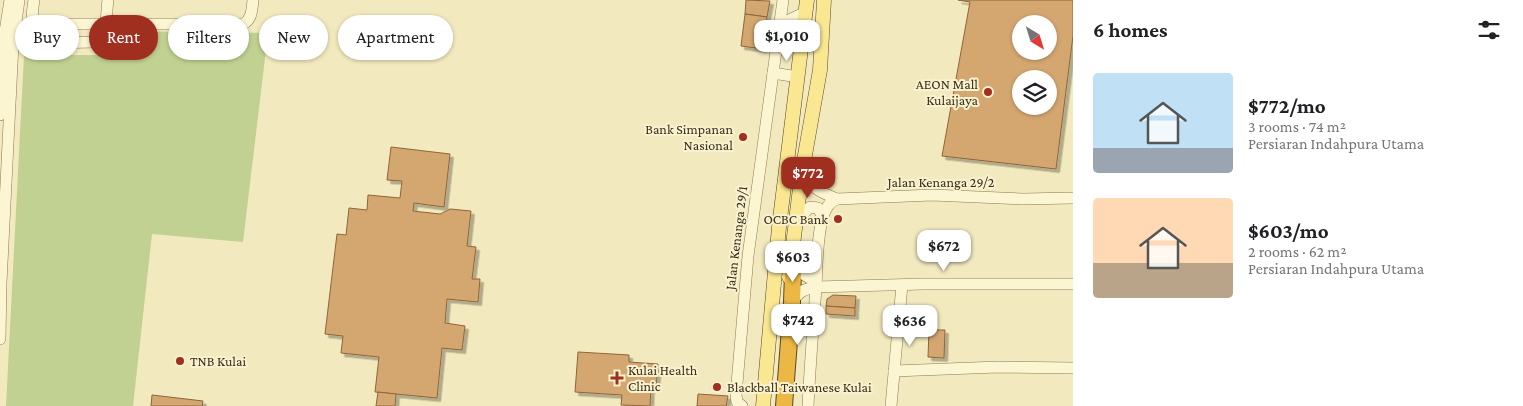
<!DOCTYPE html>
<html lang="en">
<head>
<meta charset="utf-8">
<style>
	:root { --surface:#fff; --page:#f6f6f6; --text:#202124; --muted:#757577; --accent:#a12f1f }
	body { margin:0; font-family:"Crimson Pro",serif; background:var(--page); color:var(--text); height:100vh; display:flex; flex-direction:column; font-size:19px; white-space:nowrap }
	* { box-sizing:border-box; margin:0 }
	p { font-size:16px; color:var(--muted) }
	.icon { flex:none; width:28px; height:28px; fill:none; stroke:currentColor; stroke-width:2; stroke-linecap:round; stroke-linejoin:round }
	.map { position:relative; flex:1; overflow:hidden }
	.drawer { display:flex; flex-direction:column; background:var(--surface); width:450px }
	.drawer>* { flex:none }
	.hud { position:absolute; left:15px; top:15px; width:475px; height:45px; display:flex; gap:10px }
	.needle { width:32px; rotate:142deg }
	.fabs { position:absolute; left:1012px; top:15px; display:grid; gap:10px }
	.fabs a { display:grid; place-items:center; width:45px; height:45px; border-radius:50%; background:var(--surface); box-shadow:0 1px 4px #0004; font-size:25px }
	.price { position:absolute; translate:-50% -42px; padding:0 11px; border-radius:10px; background:#fff; color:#222; font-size:16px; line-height:32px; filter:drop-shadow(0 1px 2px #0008) }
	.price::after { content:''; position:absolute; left:50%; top:30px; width:15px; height:11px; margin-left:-8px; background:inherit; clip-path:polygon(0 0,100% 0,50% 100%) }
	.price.current { background:var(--accent); color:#fff }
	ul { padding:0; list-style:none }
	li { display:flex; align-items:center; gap:15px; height:125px; padding:0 20px }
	li span { display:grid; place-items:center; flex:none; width:140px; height:100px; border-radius:5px; color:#555 }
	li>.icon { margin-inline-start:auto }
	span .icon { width:60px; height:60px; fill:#fffc; stroke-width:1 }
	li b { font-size:21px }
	h2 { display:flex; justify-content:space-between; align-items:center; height:60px; padding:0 20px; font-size:21px }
	.tag { padding:0 18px; border-radius:22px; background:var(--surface); box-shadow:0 1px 4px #0004; font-size:18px; line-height:45px }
	.tag.current { background:var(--accent); color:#fff }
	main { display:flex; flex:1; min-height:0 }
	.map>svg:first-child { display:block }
</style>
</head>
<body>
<main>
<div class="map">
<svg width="1073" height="406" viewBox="0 0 1073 406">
	<defs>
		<filter id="shadow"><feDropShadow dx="3.5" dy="3.5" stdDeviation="0" flood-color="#0004"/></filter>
	</defs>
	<rect width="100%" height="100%" fill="#f2e9be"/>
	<polygon fill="#c1d191" points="113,31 268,33 243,242 152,234 133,406 6,406 24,55 99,55 110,47"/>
	<g fill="#d4a76f" stroke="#8e6538" fill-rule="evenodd" filter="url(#shadow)">
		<polygon points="746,0 770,1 767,17 745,14"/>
		<path d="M958,0H1073V36L1056,169L942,156L970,2ZM1021,24H1049V51H1021ZM1021,79H1049V106H1021Z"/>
		<polygon points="745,14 767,17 763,49 741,46"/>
		<polygon points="391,147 450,154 444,207 414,203 413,211 440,214 450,209 471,211 467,246 476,247 472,279 480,279 478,302 447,299 445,323 465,326 462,350 442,348 437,398 375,392 379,357 341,353 343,336 325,334 337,234 346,235 349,208 367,210 368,195 400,198 402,181 387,180"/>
		<polygon points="833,295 856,296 855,308 826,306 827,299"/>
		<polygon points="826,306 855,308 855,316 826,314"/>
		<polygon points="929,330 945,330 944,358 928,357"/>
		<polygon points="578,352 629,355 629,362 658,364 656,388 651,387 650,406 621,405 622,395 575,392"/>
		<polygon points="378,392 396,394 395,406 376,406"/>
		<polygon points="698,394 728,396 726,406 697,406"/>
		<polygon points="152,395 203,401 202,406 151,406"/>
	</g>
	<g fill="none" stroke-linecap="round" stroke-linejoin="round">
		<g stroke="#8c7955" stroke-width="12">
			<g id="minor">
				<path d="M34,0C33,8 30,18 36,24H243C252,20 252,9 253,0"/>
				<polyline points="781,24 806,12"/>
				<path d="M3,44L94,42C108,38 106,13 108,0"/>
				<polyline points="773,73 798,77"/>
				<polyline points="0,115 3,44 10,0"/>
				<path d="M802,172C811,188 820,192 837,199"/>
				<polyline points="795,222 810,207 818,208 823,217"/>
				<path d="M794,261C800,271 804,278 816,280"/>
				<path d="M792,302C798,292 804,289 816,287L923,284H1073"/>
				<polyline points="0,339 1,283 13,44 19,0"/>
				<polyline points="894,371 998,367 1073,368"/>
				<polyline points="742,406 737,402 736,395 748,256 783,0"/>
				<path d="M808,406C810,366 813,327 816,288C817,266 817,236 823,216C826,208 829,202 837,199L932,195L1023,199L1073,198"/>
				<polyline points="891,406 902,285"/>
			</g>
		</g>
		<g stroke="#59462a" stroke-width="15">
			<g id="major">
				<polyline points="789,277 802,172 820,70 824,0"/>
				<polyline points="763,406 779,227 807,0"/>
			</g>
		</g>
		<g stroke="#59462a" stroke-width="18">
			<polyline id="highway" points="784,406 792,302 793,273 791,266"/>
		</g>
		<use href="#minor" stroke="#fcf5d2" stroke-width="11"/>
		<use href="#major" stroke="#fae791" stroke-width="14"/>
		<use href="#highway" stroke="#ebb745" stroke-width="16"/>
	</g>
	<g fill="#a12f1f" stroke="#f9f2ce" stroke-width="2">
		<circle cx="988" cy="92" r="5"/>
		<circle cx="743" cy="137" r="5"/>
		<circle cx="838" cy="219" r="5"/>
		<circle cx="180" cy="361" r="5"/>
		<path d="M614.5 370.5h5v5h5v5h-5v5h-5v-5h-5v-5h5z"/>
		<circle cx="717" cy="387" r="5"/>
	</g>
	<g text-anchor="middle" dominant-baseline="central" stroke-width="4" stroke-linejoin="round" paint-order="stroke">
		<g font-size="14" fill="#3a2e1b" stroke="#f9f2ce" text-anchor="end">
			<text x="978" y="84">AEON Mall<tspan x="978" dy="16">Kulaijaya</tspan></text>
			<text x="733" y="129">Bank Simpanan<tspan x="733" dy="16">Nasional</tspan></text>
			<text x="828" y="219">OCBC Bank</text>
			<text x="190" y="361" text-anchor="start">TNB Kulai</text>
			<text x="628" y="370" text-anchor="start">Kulai Health<tspan x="628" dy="16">Clinic</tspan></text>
			<text x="727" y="387" text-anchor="start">Blackball Taiwanese Kulai</text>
		</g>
		<g font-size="14" fill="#3a2e1b" stroke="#f9f2ce">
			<text x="941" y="182">Jalan Kenanga 29/2</text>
			<text transform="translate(736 238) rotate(-83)">Jalan Kenanga 29/1</text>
		</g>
	</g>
</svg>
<div class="fabs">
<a><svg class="needle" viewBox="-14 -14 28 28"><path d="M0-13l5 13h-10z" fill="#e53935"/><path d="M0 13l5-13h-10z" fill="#757577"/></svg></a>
<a><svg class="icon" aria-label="layers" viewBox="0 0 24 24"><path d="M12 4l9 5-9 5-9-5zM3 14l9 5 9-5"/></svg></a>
</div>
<b class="price" style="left:787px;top:62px">$1,010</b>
<b class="price current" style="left:808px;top:199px">$772</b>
<b class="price" style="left:944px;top:272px">$672</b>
<b class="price" style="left:793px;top:283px">$603</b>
<b class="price" style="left:798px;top:346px">$742</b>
<b class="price" style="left:910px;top:347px">$636</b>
<div class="hud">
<a class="tag">Buy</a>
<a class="tag current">Rent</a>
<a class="tag">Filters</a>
<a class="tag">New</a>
<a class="tag">Apartment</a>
</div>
</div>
<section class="drawer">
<h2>6 homes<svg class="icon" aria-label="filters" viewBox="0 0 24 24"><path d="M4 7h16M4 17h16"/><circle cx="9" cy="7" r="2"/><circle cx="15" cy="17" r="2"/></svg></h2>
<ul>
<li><span style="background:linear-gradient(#bfe0f5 75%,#9aa5b1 0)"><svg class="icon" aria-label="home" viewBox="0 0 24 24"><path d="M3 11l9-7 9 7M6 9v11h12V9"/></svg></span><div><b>$772/mo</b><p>3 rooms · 74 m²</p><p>Persiaran Indahpura Utama</p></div></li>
<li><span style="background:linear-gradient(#ffd9b3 65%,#b9a48a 0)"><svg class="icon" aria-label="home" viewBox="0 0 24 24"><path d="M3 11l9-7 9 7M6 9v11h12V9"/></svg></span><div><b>$603/mo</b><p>2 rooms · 62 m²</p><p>Persiaran Indahpura Utama</p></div></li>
</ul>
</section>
</main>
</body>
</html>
